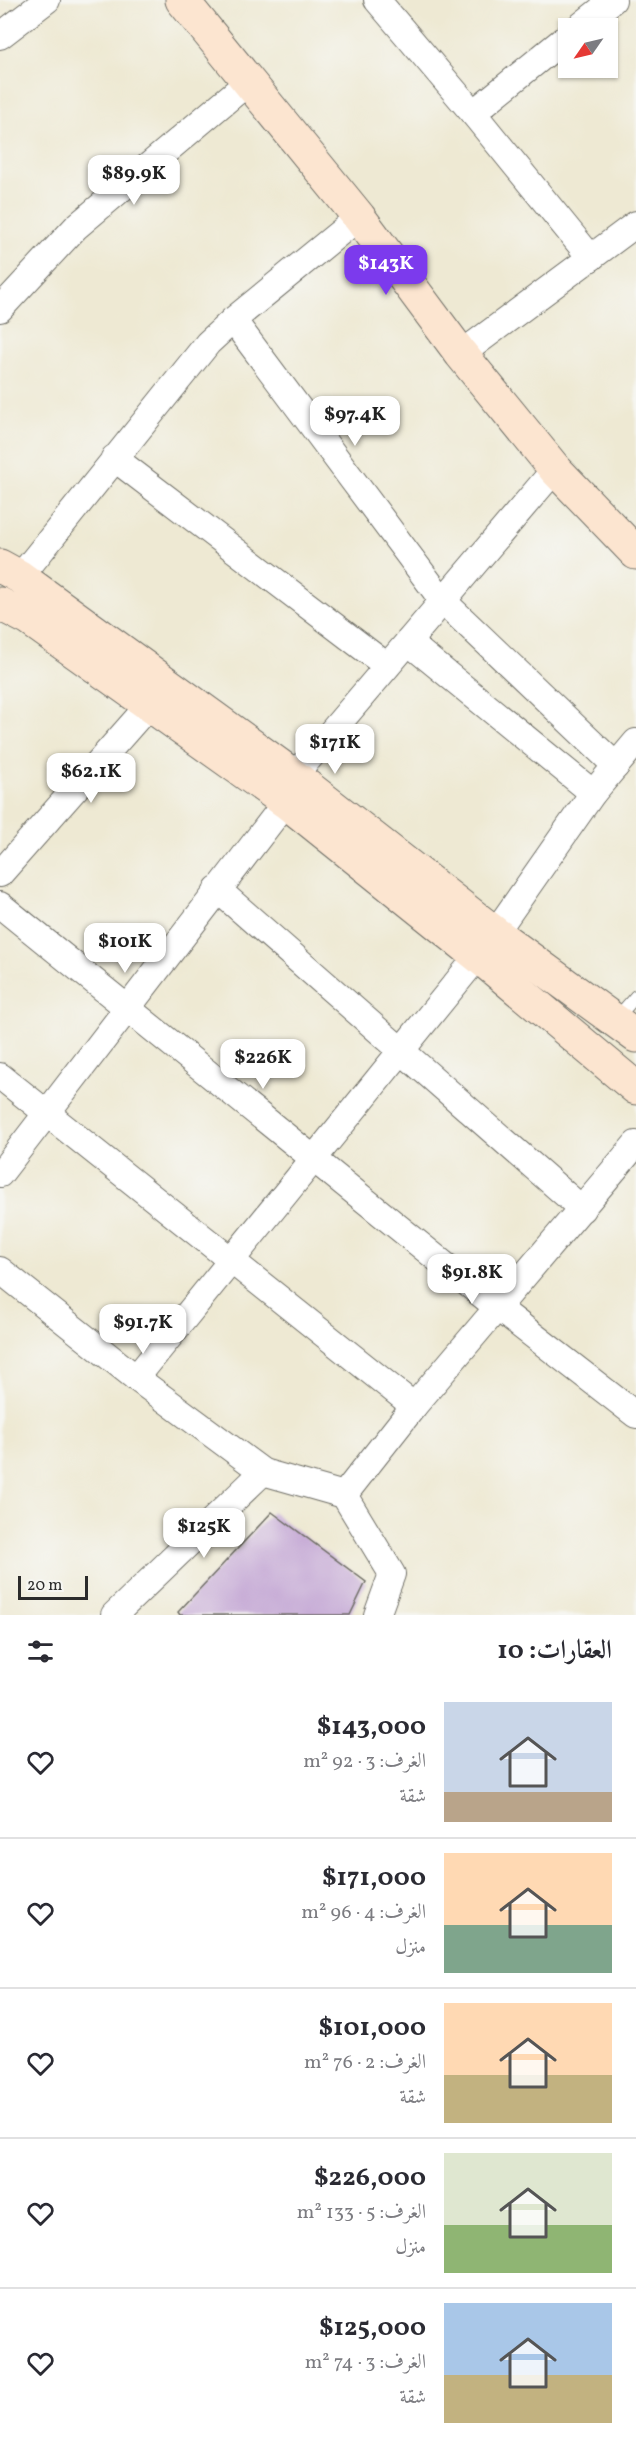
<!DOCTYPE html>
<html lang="ar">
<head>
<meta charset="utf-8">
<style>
	:root { --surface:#fff; --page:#f2f2f3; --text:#2b2b33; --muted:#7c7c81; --line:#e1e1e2; --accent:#7c3aed }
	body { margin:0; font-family:Vollkorn,Amiri,serif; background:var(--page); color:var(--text); direction:rtl; height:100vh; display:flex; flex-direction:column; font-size:22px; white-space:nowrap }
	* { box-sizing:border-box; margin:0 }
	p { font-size:20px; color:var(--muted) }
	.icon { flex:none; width:33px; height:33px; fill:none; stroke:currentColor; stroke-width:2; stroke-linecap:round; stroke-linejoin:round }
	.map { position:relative; height:1615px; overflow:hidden; direction:ltr }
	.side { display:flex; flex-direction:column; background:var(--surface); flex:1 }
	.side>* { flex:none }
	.needle { width:39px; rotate:236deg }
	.controls { position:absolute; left:558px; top:18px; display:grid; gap:12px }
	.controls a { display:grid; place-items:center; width:60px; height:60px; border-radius:0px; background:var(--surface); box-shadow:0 2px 4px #0004; font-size:30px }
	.scale { position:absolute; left:18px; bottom:15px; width:70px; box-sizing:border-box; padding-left:6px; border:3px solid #2b2b2b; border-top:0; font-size:16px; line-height:21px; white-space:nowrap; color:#2b2b2b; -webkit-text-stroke:4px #f6f6f2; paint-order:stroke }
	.price { position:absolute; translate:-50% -51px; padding:0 14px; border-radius:12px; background:#fff; color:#222; font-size:20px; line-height:39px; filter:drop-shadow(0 2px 3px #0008) }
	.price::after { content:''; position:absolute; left:50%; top:36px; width:18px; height:14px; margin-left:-9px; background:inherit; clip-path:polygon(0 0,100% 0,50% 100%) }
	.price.active { background:var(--accent); color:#fff }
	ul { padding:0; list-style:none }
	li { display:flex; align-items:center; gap:18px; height:150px; padding:0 24px }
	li+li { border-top:2px solid var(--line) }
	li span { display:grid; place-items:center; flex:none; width:168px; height:120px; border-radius:0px; color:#555 }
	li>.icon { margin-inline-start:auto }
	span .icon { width:72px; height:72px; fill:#fffc; stroke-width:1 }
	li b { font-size:26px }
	h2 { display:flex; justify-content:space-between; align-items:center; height:72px; padding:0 24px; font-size:26px }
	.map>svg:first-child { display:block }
</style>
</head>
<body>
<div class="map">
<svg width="636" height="1615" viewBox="0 0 636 1615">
	<rect width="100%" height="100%" fill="#f6f6f2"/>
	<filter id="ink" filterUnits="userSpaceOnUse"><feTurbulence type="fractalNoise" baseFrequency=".0167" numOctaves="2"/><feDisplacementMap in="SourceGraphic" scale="12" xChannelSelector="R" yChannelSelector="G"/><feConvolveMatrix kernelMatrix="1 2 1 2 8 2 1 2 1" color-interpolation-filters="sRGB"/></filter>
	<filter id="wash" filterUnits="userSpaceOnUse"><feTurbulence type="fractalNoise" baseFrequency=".008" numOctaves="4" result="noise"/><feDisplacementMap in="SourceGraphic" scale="24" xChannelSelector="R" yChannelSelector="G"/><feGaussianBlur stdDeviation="1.35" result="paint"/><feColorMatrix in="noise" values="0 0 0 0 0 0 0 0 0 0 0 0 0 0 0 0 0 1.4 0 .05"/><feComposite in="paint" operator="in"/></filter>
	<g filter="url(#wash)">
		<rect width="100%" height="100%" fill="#eee9d3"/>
		<g id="blocks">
			<polygon fill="#c8add7" points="272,1512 366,1582 350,1615 180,1615 178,1612"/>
		</g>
	</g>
	<g filter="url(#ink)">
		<use href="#blocks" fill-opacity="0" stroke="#6f6e66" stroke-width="1.5"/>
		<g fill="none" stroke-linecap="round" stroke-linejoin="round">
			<g stroke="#6f6e66" stroke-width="14">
				<polyline id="service" points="616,1019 636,996"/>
			</g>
			<g stroke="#6f6e66" stroke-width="28">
				<g id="minor">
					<polyline points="377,0 473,113 591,258"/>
					<polyline points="578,28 613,0"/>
					<polyline points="0,36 47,0"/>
					<polyline points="473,113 568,36"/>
					<polyline points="0,309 76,227 248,82"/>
					<polyline points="233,320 443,601 616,766"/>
					<polyline points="461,354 636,224"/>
					<polyline points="114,458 387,666"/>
					<polyline points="20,577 208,343 233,320 359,217"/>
					<polyline points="408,642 593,793"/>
					<polyline points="294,776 555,469"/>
					<polyline points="0,874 150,704"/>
					<polyline points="217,889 582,1209"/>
					<polyline points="0,905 498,1308 636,1415"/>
					<polyline points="495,933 593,793 636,742"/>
					<polyline points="0,1076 414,1406"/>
					<polyline points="0,1174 286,802"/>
					<polyline points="0,1270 136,1378 263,1472 344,1495 392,1574 377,1615"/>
					<polyline points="136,1378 478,956"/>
					<polyline points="344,1495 414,1406 636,1144"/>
					<polyline points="114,1615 263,1472"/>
				</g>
			</g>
			<g stroke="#6f6e66" stroke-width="35">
				<g id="secondary">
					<polyline points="182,0 359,217 461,354 555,469 636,553"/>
					<polyline points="0,566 20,577 294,776 495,933 636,1036"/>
					<polyline points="0,604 29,619 286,802 478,956 636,1088"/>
				</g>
			</g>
			<use href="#service" stroke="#fff" stroke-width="12"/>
			<use href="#minor" stroke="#fff" stroke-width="26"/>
			<use href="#secondary" stroke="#fce5d0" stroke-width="33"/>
		</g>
	</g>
</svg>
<div class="controls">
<a><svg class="needle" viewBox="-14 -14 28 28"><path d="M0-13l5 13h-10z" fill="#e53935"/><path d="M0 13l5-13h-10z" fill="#7c7c81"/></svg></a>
</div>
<div class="scale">20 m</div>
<b class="price" style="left:134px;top:206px">$89.9K</b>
<b class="price active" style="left:386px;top:296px">$143K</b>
<b class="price" style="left:355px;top:447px">$97.4K</b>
<b class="price" style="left:335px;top:775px">$171K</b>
<b class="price" style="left:91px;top:804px">$62.1K</b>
<b class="price" style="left:125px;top:974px">$101K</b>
<b class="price" style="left:263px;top:1090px">$226K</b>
<b class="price" style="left:472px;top:1305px">$91.8K</b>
<b class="price" style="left:143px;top:1355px">$91.7K</b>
<b class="price" style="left:204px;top:1559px">$125K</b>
</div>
<section class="side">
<h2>العقارات: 10<svg class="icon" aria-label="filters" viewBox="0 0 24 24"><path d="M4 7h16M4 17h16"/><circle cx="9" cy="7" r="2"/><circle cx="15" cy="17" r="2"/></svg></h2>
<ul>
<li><span style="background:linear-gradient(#c9d6e8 75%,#b9a48a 0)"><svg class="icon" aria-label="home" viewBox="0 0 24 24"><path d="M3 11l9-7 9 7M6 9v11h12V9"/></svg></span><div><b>$143,000</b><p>الغرف: 3 · 92 m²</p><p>شقة</p></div><svg class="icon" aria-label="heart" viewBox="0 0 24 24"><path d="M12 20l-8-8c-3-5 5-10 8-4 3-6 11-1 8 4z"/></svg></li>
<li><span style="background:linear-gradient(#ffd9b3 60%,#7fa58c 0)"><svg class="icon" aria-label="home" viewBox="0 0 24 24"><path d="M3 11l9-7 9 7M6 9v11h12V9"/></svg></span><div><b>$171,000</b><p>الغرف: 4 · 96 m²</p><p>منزل</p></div><svg class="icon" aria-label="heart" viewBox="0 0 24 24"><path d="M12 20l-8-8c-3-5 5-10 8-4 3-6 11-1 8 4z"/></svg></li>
<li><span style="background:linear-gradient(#ffd9b3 60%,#c2b280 0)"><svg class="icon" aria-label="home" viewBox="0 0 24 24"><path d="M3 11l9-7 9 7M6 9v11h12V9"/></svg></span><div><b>$101,000</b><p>الغرف: 2 · 76 m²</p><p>شقة</p></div><svg class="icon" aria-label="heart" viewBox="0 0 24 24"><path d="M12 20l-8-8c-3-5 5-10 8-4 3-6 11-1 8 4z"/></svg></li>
<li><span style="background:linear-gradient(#dfe7d0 60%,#8fb573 0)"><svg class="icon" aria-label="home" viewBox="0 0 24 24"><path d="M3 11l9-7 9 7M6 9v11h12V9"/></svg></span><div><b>$226,000</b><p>الغرف: 5 · 133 m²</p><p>منزل</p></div><svg class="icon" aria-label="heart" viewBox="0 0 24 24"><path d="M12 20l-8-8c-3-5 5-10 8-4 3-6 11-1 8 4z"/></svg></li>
<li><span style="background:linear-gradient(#a9c7e8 60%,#c2b280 0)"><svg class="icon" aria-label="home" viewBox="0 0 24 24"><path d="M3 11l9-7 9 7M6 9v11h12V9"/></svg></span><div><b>$125,000</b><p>الغرف: 3 · 74 m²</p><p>شقة</p></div><svg class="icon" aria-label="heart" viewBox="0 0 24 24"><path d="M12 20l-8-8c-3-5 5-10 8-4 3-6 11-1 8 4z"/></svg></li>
</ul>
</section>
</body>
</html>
